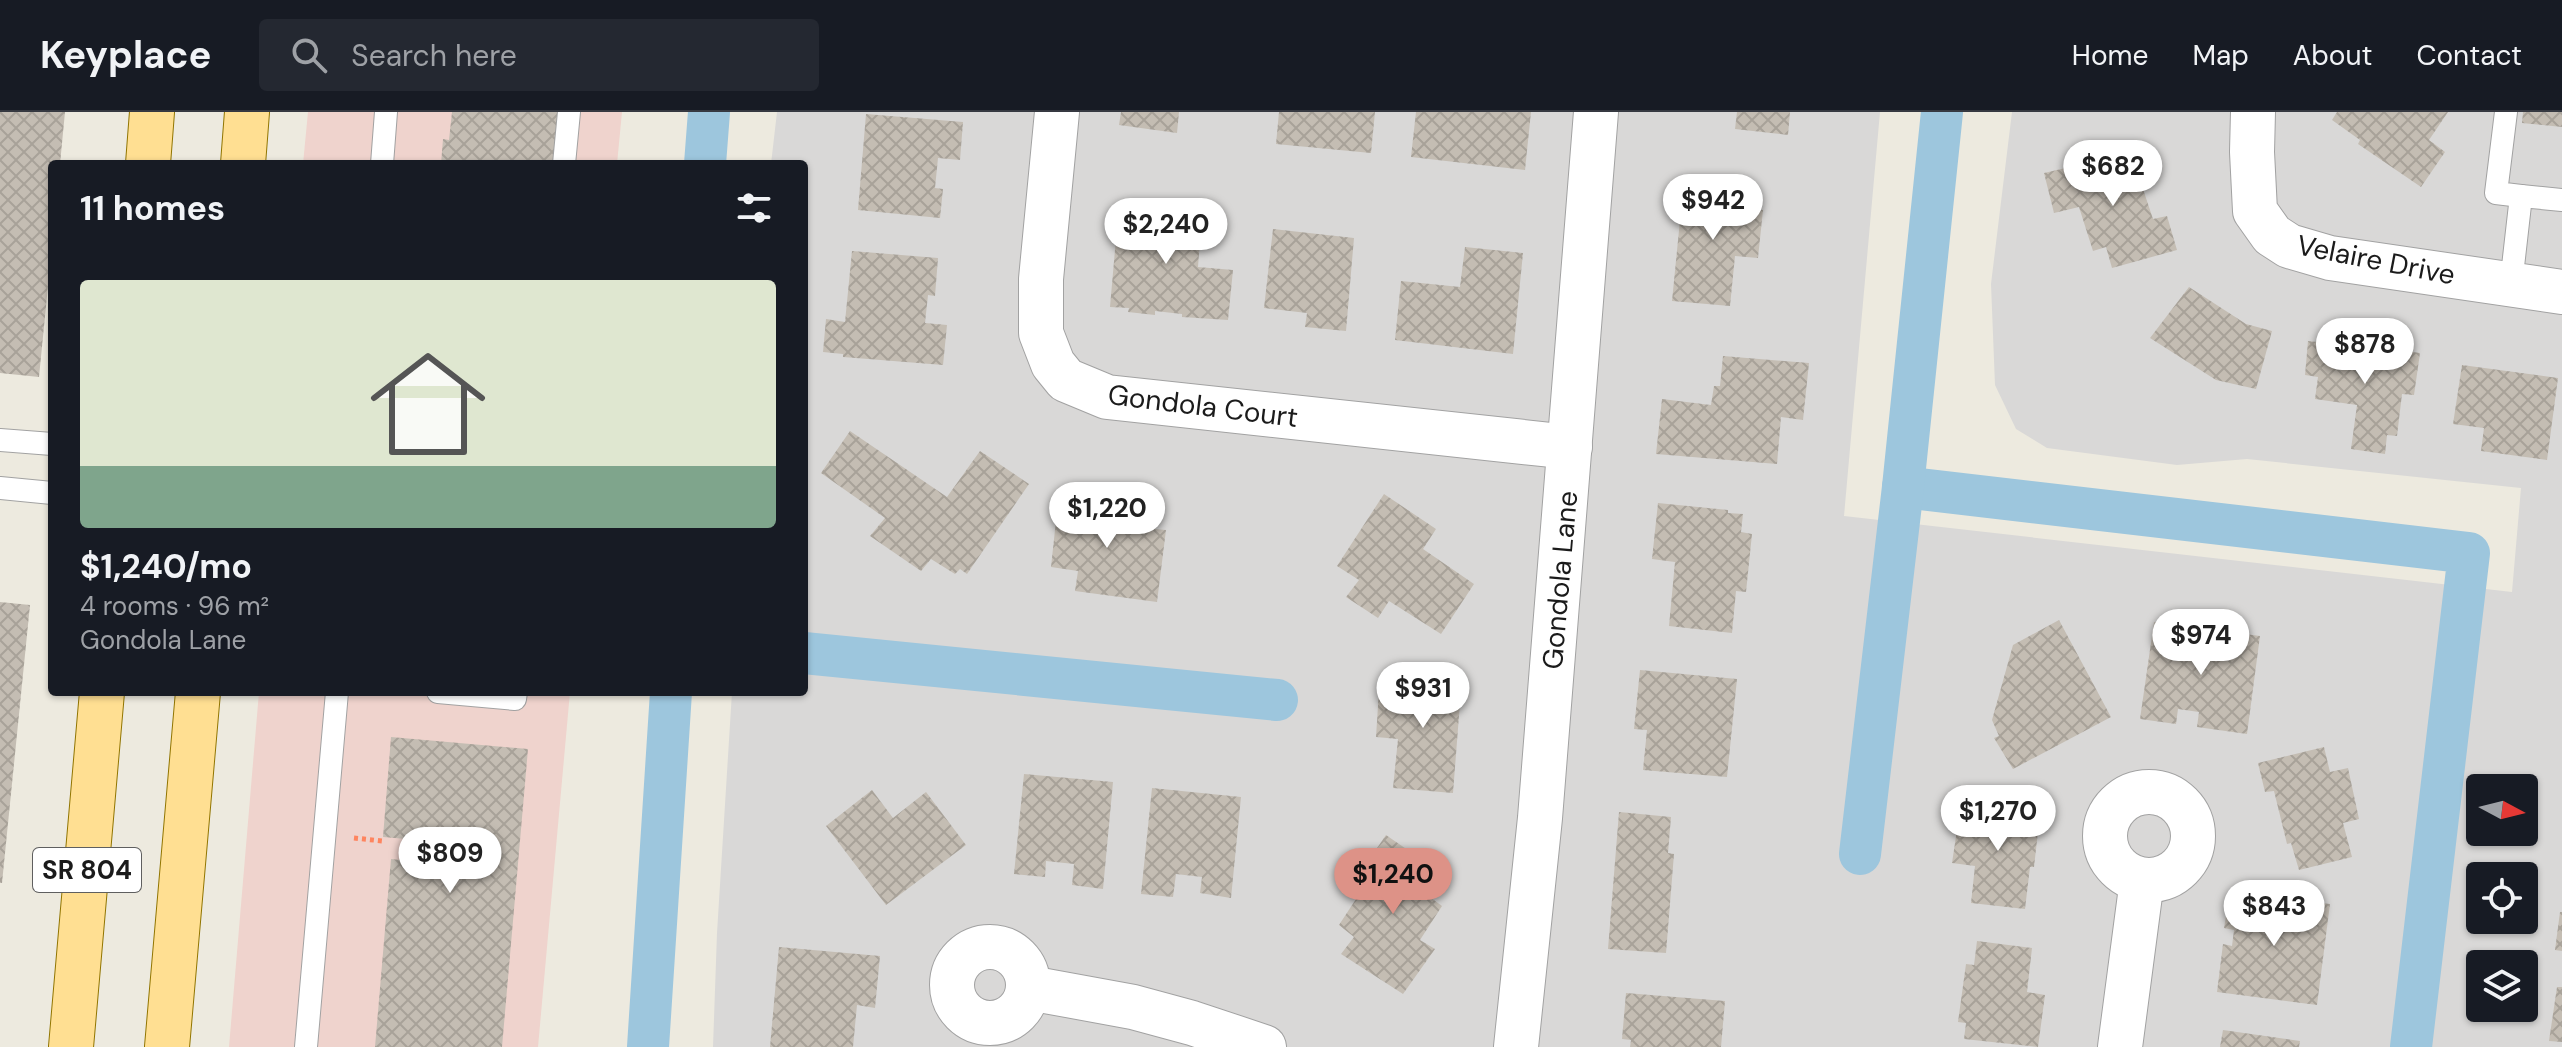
<!DOCTYPE html>
<html lang="en">
<head>
<meta charset="utf-8">
<style>
	:root { --surface:#171b24; --page:#242831; --text:#f1f3f6; --muted:#9ea1a6; --line:#363941; --accent:#dd9287 }
	body { margin:0; font-family:"DM Sans",sans-serif; background:var(--page); color:var(--text); height:100vh; display:flex; flex-direction:column; font-size:30px; white-space:nowrap }
	* { box-sizing:border-box; margin:0 }
	p { font-size:26px; color:var(--muted) }
	.icon { flex:none; width:44px; height:44px; fill:none; stroke:currentColor; stroke-width:2; stroke-linecap:round; stroke-linejoin:round }
	.map { position:relative; flex:1; overflow:hidden }
	.panel { position:absolute; left:48px; top:48px; width:760px; height:536px; display:flex; flex-direction:column; background:var(--surface); border-radius:8px; box-shadow:0 2px 6px #0004 }
	.panel>* { flex:none }
	.needle { width:52px; rotate:97deg }
	.tools { position:absolute; left:2466px; top:662px; display:grid; gap:16px }
	.tools a { display:grid; place-items:center; width:72px; height:72px; border-radius:8px; background:var(--surface); box-shadow:0 2px 6px #0004; font-size:40px }
	.price { position:absolute; translate:-50% -68px; padding:0 18px; border-radius:28px; background:#fff; color:#222; font-size:26px; line-height:52px; filter:drop-shadow(0 2px 4px #0008) }
	.price::after { content:''; position:absolute; left:50%; top:48px; width:24px; height:18px; margin-left:-12px; background:inherit; clip-path:polygon(0 0,100% 0,50% 100%) }
	.price.on { background:var(--accent); color:#111 }
	ul { padding:0; list-style:none }
	li { display:grid; align-content:center; gap:16px; height:424px; padding:0 32px }
	li span { display:grid; place-items:center; height:248px; border-radius:8px; color:#555 }
	li>.icon { margin-inline-start:auto }
	span .icon { width:144px; height:144px; fill:#fffc; stroke-width:1 }
	li b { font-size:34px }
	h2 { display:flex; justify-content:space-between; align-items:center; height:96px; padding:0 32px; font-size:34px }
	header { display:flex; align-items:center; gap:48px; box-sizing:border-box; height:112px; padding:0 40px; background:var(--surface); border-bottom:2px solid var(--line) }
	header strong { font-size:38px }
	nav { display:flex; gap:44px; margin-inline-start:auto; font-size:28px }
	.search { width:560px; height:72px; background:var(--page); display:flex; align-items:center; gap:20px; box-sizing:border-box; padding:0 28px; border-radius:8px; color:var(--muted); font-size:30px }
	.map>svg:first-child { display:block }
</style>
</head>
<body>
<header>
<strong>Keyplace</strong>
<div class="search"><svg class="icon" aria-label="search" viewBox="0 0 24 24"><circle cx="10" cy="10" r="6"/><path d="M15 15l6 6"/></svg>Search here</div>
<nav><a>Home</a><a>Map</a><a>About</a><a>Contact</a></nav>
</header>
<div class="map">
<svg width="2562" height="935" viewBox="0 0 2562 935">
	<defs>
		<pattern id="building-cross-hatch" width="8" height="8" patternUnits="userSpaceOnUse" patternTransform="scale(2)"><rect width="8" height="8" fill="#c4bdb3"/><path d="M0 0l8 8M0 8l8-8" fill="none" stroke="#a8a299"/></pattern>
	</defs>
	<rect width="100%" height="100%" fill="#edeadf"/>
	<path fill="#d9d8d7" fill-rule="evenodd" d="M777,0H1880L1844,404L2512,480L2521,376L2247,347L2177,353L2047,336L2016,317L1995,273L1991,172L2012,0H2562V935H713L717,821L732,580H804V52H771ZM2480,676H2524V720H2480ZM2480,764H2524V808H2480ZM2480,852H2524V896H2480Z"/>
	<g fill="#efd3cd">
		<polygon points="308,0 622,0 617,52 303,52"/>
		<polygon points="259,580 570,580 538,935 229,935"/>
	</g>
	<g fill="none" stroke-linecap="round" stroke-linejoin="round">
		<g stroke="#9dc6dd" stroke-width="42">
			<polyline points="705,52 709,0"/>
			<polyline points="1903,375 2469,441 2411,935"/>
			<polyline points="804,541 1277,588"/>
			<polyline points="1860,742 1903,375 1942,0"/>
			<polyline points="648,935 671,580"/>
		</g>
	</g>
	<g fill="url(#building-cross-hatch)">
		<polygon points="0,0 65,0 60,52 52,52 52,134 39,265 0,261"/>
		<polygon points="452,0 558,0 553,52 441,52 443,27 449,28"/>
		<polygon points="1121,0 1179,0 1177,21 1119,13"/>
		<polygon points="1279,0 1375,0 1371,41 1276,32"/>
		<polygon points="1416,0 1531,0 1525,58 1411,45"/>
		<polygon points="1737,0 1790,0 1788,23 1735,17"/>
		<polygon points="2337,0 2448,0 2429,28 2445,40 2421,75 2358,32 2360,28 2332,8"/>
		<polygon points="2523,0 2562,0 2562,15 2522,11"/>
		<polygon points="866,2 963,10 960,48 938,46 935,76 943,77 940,106 858,98"/>
		<polygon points="2139,39 2149,75 2143,77 2153,107 2167,104 2177,138 2112,156 2106,135 2093,139 2079,95 2054,101 2044,61"/>
		<polygon points="1684,68 1741,73 1739,96 1763,98 1758,146 1735,144 1730,194 1672,189"/>
		<polygon points="1119,92 1202,102 1198,155 1233,158 1228,208 1182,205 1182,202 1155,199 1155,203 1128,200 1129,196 1110,195"/>
		<polygon points="1273,117 1354,126 1346,219 1305,215 1307,201 1264,196"/>
		<polygon points="1465,135 1523,141 1513,242 1395,228 1401,169 1460,175"/>
		<polygon points="852,139 938,146 935,184 928,183 925,211 947,213 943,253 843,245 843,242 823,240 826,207 845,210"/>
		<polygon points="2189,175 2246,212 2272,219 2256,277 2216,268 2150,226"/>
		<polygon points="2308,229 2345,233 2344,230 2420,241 2414,283 2402,282 2397,324 2387,323 2385,342 2351,337 2357,293 2315,287 2318,265 2305,263"/>
		<polygon points="1723,244 1809,251 1803,308 1781,305 1777,352 1656,342 1662,287 1711,293 1714,274 1720,274"/>
		<polygon points="2462,253 2558,266 2547,348 2481,339 2484,316 2453,312"/>
		<polygon points="850,319 947,385 980,339 1029,372 967,462 960,457 955,462 931,447 921,459 870,424 885,406 821,361"/>
		<polygon points="1059,381 1116,388 1113,406 1123,407 1122,414 1166,418 1157,490 1075,479 1078,459 1051,455"/>
		<polygon points="1384,382 1436,417 1423,437 1474,472 1441,522 1389,489 1378,506 1346,485 1359,468 1337,454"/>
		<polygon points="1658,391 1728,398 1728,401 1743,402 1741,420 1752,422 1746,480 1736,479 1732,521 1669,514 1675,450 1652,447"/>
		<polygon points="0,490 30,493 2,771 0,771"/>
		<polygon points="2059,508 2111,605 2013,657 1994,626 1999,624 1992,608 2013,533"/>
		<polygon points="2154,510 2260,524 2247,622 2197,615 2199,600 2178,597 2176,612 2140,607"/>
		<polygon points="1640,558 1737,567 1727,665 1643,658 1647,618 1634,617"/>
		<polygon points="1404,559 1462,565 1453,681 1393,676 1398,627 1376,625 1379,578 1402,581"/>
		<polygon points="391,625 528,637 502,935 375,935 391,747 430,751 429,757 480,761 482,726 419,720 418,728 383,725"/>
		<polygon points="2324,635 2330,660 2348,656 2359,707 2343,711 2352,745 2299,758 2291,731 2287,732 2274,679 2265,680 2258,651"/>
		<polygon points="1024,662 1113,670 1103,777 1072,773 1074,752 1046,749 1045,765 1014,762"/>
		<polygon points="1152,676 1241,685 1231,786 1200,781 1202,765 1176,762 1173,785 1141,782"/>
		<polygon points="872,678 893,706 926,680 966,733 886,793 826,714"/>
		<polygon points="1968,691 2036,699 2036,702 2040,702 2034,755 2030,755 2025,797 1971,791 1975,754 1952,751 1958,711 1966,712"/>
		<polygon points="1619,700 1671,705 1668,741 1674,742 1666,841 1608,837"/>
		<polygon points="1386,723 1441,761 1427,783 1442,794 1420,828 1435,837 1403,882 1341,842 1354,825 1339,813 1373,761 1364,755"/>
		<polygon points="2230,780 2330,792 2317,893 2217,880 2223,832 2232,834 2234,818 2224,816"/>
		<polygon points="2560,800 2562,800 2562,839 2555,838"/>
		<polygon points="1977,829 2032,836 2027,880 2045,883 2038,935 1964,927 1966,911 1958,910 1966,852 1974,853"/>
		<polygon points="779,835 880,844 875,896 857,893 853,935 770,935"/>
		<polygon points="2557,875 2562,875 2562,930 2549,929"/>
		<polygon points="1626,881 1725,889 1721,935 1630,935 1631,928 1622,927"/>
		<polygon points="2223,918 2300,929 2299,935 2220,935"/>
	</g>
	<g fill="none" stroke-linecap="round" stroke-linejoin="round">
		<g stroke="#a2a2a2" stroke-width="24">
			<g id="service">
				<polyline points="2506,0 2496,81 2521,84"/>
				<polyline points="382,52 386,0"/>
				<polyline points="564,52 569,0"/>
				<polyline points="2511,172 2521,84 2562,88"/>
				<polyline points="0,328 52,332"/>
				<polyline points="0,376 52,381"/>
				<polyline points="438,580 515,587 516,580"/>
				<polyline points="306,935 337,580"/>
			</g>
		</g>
		<g stroke="#a2a2a2" stroke-width="46">
			<g id="minor">
				<polyline points="1057,0 1041,167 1041,221 1053,252 1066,268 1107,285 1570,335"/>
				<polyline points="2253,0 2252,40 2255,99 2272,123 2289,134 2330,146 2562,180"/>
				<circle cx="2149" cy="724" r="44"/>
				<circle cx="990" cy="873" r="38"/>
				<polyline points="1029,876 1133,895 1192,911 1264,935"/>
				<polyline points="1516,935 1540,706 1596,0"/>
				<polyline points="2120,935 2142,768"/>
			</g>
		</g>
		<g stroke="#917500" stroke-width="46">
			<g id="primary">
				<polyline points="148,52 152,0"/>
				<polyline points="243,52 247,0"/>
				<polyline points="71,935 102,580"/>
				<polyline points="167,935 198,580"/>
			</g>
		</g>
		<polyline stroke="#fe855f" stroke-width="5" stroke-dasharray="4 4" stroke-linecap="butt" points="354,726 382,729"/>
		<use href="#service" stroke="#fff" stroke-width="22"/>
		<use href="#minor" stroke="#fff" stroke-width="44"/>
		<use href="#primary" stroke="#ffdf92" stroke-width="44"/>
	</g>
	<g text-anchor="middle" dominant-baseline="central" stroke-width="6" stroke-linejoin="round" paint-order="stroke">
		<rect fill="#fff" stroke="#5f5f5f" stroke-width="2" x="33" y="736" width="108" height="44" rx="6"/>
		<g font-size="26" font-weight="bold" fill="#1b1b1b">
			<text x="87" y="758">SR 804</text>
		</g>
		<g font-size="28" fill="#1b1b1b" stroke="#fff">
			<text transform="translate(2376 148) rotate(11)">Velaire Drive</text>
			<text transform="translate(1203 294) rotate(7)">Gondola Court</text>
			<text transform="translate(1560 468) rotate(-85)">Gondola Lane</text>
		</g>
	</g>
</svg>
<div class="tools">
<a><svg class="needle" viewBox="-14 -14 28 28"><path d="M0-13l5 13h-10z" fill="#e53935"/><path d="M0 13l5-13h-10z" fill="#9ea1a6"/></svg></a>
<a><svg class="icon" aria-label="locate" viewBox="0 0 24 24"><circle cx="12" cy="12" r="6"/><path d="M12 2v4M12 18v4M2 12h4M18 12h4"/></svg></a>
<a><svg class="icon" aria-label="layers" viewBox="0 0 24 24"><path d="M12 4l9 5-9 5-9-5zM3 14l9 5 9-5"/></svg></a>
</div>
<b class="price" style="left:2113px;top:96px">$682</b>
<b class="price" style="left:1713px;top:130px">$942</b>
<b class="price" style="left:1166px;top:154px">$2,240</b>
<b class="price" style="left:2365px;top:274px">$878</b>
<b class="price" style="left:1107px;top:438px">$1,220</b>
<b class="price" style="left:2201px;top:565px">$974</b>
<b class="price" style="left:1423px;top:618px">$931</b>
<b class="price" style="left:1998px;top:741px">$1,270</b>
<b class="price" style="left:450px;top:783px">$809</b>
<b class="price on" style="left:1393px;top:804px">$1,240</b>
<b class="price" style="left:2274px;top:836px">$843</b>
<section class="panel">
<h2>11 homes<svg class="icon" aria-label="filters" viewBox="0 0 24 24"><path d="M4 7h16M4 17h16"/><circle cx="9" cy="7" r="2"/><circle cx="15" cy="17" r="2"/></svg></h2>
<ul>
<li><span style="background:linear-gradient(#dfe7d0 75%,#7fa58c 0)"><svg class="icon" aria-label="home" viewBox="0 0 24 24"><path d="M3 11l9-7 9 7M6 9v11h12V9"/></svg></span><div><b>$1,240/mo</b><p>4 rooms · 96 m²</p><p>Gondola Lane</p></div></li>
</ul>
</section>
</div>
</body>
</html>
